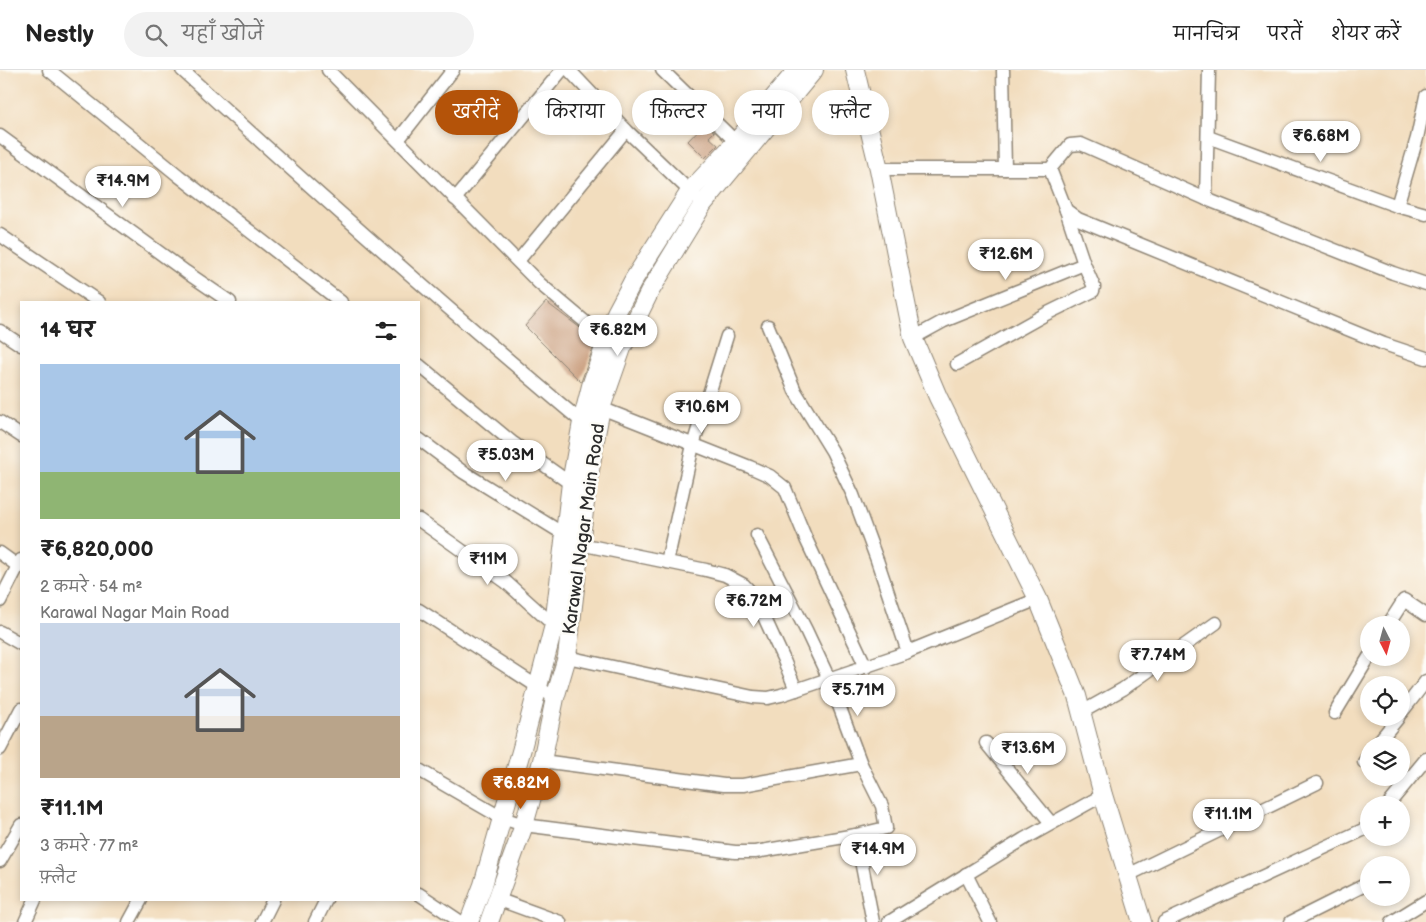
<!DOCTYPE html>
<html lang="hi">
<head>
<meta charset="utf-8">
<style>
	:root { --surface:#fff; --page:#f2f2f2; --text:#222; --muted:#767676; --line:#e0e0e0; --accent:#b45309 }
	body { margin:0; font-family:"Balsamiq Sans","Playpen Sans Deva",sans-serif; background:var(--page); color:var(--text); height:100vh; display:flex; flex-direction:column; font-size:19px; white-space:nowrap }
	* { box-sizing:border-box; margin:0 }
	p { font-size:16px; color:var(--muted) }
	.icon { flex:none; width:28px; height:28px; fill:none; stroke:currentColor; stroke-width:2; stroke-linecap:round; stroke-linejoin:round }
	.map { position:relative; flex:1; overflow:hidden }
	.sheet { position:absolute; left:20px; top:231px; width:400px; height:600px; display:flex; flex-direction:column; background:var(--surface); border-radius:0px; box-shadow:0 2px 8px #0003 }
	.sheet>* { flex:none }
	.top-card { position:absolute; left:435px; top:20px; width:475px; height:45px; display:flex; gap:10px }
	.needle { width:32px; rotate:174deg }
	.buttons { position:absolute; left:1360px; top:546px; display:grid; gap:10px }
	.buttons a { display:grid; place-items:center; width:50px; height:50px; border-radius:50%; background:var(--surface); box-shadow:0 2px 8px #0003; font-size:25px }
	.price { position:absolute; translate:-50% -42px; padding:0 11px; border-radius:18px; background:#fff; color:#222; font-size:16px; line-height:32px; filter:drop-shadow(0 1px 2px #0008) }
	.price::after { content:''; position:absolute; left:50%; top:30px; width:15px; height:11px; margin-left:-8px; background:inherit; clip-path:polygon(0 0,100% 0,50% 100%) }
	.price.current { background:var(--accent); color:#fff }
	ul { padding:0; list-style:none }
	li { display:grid; align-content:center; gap:10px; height:265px; padding:0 20px }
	li span { display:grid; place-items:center; height:155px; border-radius:0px; color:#555 }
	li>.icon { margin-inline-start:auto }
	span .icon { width:90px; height:90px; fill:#fffc; stroke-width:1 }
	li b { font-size:21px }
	h2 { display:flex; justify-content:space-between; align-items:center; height:60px; padding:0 20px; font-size:21px }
	.chip { padding:0 18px; border-radius:22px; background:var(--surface); box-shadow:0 2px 8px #0003; font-size:18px; line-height:45px }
	.chip.current { background:var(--accent); color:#fff }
	header { display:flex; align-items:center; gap:30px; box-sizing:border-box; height:70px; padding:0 25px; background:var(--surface); border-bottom:1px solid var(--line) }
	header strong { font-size:24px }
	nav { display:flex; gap:28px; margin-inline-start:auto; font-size:18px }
	.search { width:350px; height:45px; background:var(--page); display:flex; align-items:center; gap:12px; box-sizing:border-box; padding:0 18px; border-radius:28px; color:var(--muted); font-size:19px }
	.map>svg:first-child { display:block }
</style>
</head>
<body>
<header>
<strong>Nestly</strong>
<div class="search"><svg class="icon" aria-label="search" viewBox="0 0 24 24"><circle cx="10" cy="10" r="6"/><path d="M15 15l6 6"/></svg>यहाँ खोजें</div>
<nav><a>मानचित्र</a><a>परतें</a><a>शेयर करें</a></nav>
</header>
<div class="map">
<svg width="1426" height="852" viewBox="0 0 1426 852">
	<rect width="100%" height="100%" fill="#fdfcf7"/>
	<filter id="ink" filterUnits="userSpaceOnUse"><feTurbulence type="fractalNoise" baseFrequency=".02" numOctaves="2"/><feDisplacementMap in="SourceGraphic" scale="10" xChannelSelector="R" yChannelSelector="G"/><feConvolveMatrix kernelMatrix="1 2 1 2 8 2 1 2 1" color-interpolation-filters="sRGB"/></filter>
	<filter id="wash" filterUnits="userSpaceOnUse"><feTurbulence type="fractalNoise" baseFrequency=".0096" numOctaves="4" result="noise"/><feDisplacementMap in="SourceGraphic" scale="20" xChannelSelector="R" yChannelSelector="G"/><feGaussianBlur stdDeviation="1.12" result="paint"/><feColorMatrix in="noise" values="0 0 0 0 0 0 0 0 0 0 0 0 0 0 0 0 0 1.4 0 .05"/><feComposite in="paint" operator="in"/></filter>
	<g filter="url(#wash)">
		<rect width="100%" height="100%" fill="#f2ddbe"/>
		<g id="blocks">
			<g fill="#c99c7b">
				<polygon points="705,53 714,62 709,67 718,75 705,88 688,71"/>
				<polygon points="546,232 596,270 581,312 525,256"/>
			</g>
		</g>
	</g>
	<g filter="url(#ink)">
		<use href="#blocks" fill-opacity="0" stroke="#8e8474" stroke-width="1"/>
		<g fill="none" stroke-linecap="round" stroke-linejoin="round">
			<g stroke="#8e8474" stroke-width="15">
				<g id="street">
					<polyline points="49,0 179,106 341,232"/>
					<path d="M182,0C313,120 446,238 582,352L589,355"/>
					<polyline points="328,0 539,213 590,256 614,273"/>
					<polyline points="569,0 626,60 696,127"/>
					<polyline points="662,0 736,72"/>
					<polyline points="1003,0 1005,99"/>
					<polyline points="0,66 186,202 230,232"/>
					<polyline points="1208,67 1397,136 1426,144"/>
					<polyline points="398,70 453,0"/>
					<polyline points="879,99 1050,99 1070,75 1081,74 1206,129 1393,203 1426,214"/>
					<polyline points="1050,99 1066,140 1078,149 1384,274 1426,288"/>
					<polyline points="455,129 562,0"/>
					<polyline points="1206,129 1209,0"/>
					<polyline points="1397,136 1417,68 1426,26"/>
					<polyline points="0,165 99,232"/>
					<polyline points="518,191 626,60"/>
					<polyline points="768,256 795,321 832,381 853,425 877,490 908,582"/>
					<polyline points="0,261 21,275"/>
					<polyline points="913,268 944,251 1084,194 1066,140"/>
					<polyline points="957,294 1046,244 1093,221 1094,217 1084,194"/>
					<polyline points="419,295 513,373 577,418"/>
					<polyline points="601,338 750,397 770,406 785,418 806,469 866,597"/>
					<polyline points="0,352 21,366"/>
					<polyline points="419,369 463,402 580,474 706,500 725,505 744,515 755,527 783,588 796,620"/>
					<polyline points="419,450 506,512 558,559"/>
					<polyline points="0,483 18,496"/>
					<polyline points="667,492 693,375 727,266"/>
					<polyline points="0,531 21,490"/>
					<polyline points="419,540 555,628"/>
					<polyline points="1388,555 1404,530 1426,545"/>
					<polyline points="0,562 21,574"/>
					<polyline points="567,587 753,627 768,628 781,625 905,583 1038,529"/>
					<polyline points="1082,642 1123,619 1216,553"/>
					<polyline points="1335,643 1369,587"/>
					<polyline points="1401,643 1426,611"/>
					<polyline points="986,673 1051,753"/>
					<polyline points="1376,675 1398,648"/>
					<polyline points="0,679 21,639"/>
					<polyline points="542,691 724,715 743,715 861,694"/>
					<polyline points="1364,692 1369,685"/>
					<polyline points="419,700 502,748 524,755 735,782 755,782 856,765 886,758 882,736 861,694 829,609 806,560 757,465"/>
					<polyline points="1388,735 1426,689"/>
					<polyline points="856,765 873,852"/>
					<polyline points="0,791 21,755"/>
					<polyline points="966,804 990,852"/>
					<polyline points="1128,805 1317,713"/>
					<polyline points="419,824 461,852"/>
					<polyline points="497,829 560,852"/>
					<polyline points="25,852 35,830"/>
					<polyline points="129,852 141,830"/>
					<polyline points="262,852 273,830"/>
					<polyline points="315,852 326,830"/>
					<polyline points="889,852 1024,769 1103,725"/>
					<polyline points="1164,852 1365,759 1369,755"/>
					<polyline points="1291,852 1369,813"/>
					<polyline points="1392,852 1426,831"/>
				</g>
			</g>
			<g stroke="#8e8474" stroke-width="20">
				<g id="secondary">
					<polyline points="855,0 879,99 913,268 938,327 1038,529 1077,626 1103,725 1142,852"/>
					<polyline points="469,852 483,815 522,678 554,555 571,413 582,352 591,316 616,243 634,209 690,121 736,72 797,0"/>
					<polyline points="489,852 524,755 542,691 555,628 567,587 586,424 596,364 601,338 622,278 650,221 703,134 814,0"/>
				</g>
			</g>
			<use href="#street" stroke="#fff" stroke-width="12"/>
			<use href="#secondary" stroke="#fff" stroke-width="18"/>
		</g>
	</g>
	<g text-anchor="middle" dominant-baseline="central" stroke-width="5" stroke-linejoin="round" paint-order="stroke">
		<g font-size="18" fill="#2b2b2b" stroke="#fdfcf7">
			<text transform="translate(584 459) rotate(-82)">Karawal Nagar Main Road</text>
		</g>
	</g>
</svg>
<div class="buttons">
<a><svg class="needle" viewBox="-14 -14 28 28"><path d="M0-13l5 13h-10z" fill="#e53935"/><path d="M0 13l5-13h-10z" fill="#767676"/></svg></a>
<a><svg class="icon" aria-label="locate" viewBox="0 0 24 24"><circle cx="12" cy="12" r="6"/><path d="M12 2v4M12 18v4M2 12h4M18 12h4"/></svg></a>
<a><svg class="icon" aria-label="layers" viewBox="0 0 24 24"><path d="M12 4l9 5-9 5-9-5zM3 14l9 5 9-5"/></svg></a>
<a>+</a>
<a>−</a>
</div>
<b class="price" style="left:1321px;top:93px">₹6.68M</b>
<b class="price" style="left:123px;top:138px">₹14.9M</b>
<b class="price" style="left:1006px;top:211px">₹12.6M</b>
<b class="price" style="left:618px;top:287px">₹6.82M</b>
<b class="price" style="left:702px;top:364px">₹10.6M</b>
<b class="price" style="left:506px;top:412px">₹5.03M</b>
<b class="price" style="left:488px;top:516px">₹11M</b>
<b class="price" style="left:754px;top:558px">₹6.72M</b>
<b class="price" style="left:1158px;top:612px">₹7.74M</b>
<b class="price" style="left:858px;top:647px">₹5.71M</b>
<b class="price" style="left:1028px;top:705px">₹13.6M</b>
<b class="price current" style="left:521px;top:740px">₹6.82M</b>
<b class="price" style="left:1228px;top:771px">₹11.1M</b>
<b class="price" style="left:878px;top:806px">₹14.9M</b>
<div class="top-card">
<a class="chip current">खरीदें</a>
<a class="chip">किराया</a>
<a class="chip">फ़िल्टर</a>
<a class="chip">नया</a>
<a class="chip">फ़्लैट</a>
</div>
<section class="sheet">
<h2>14 घर<svg class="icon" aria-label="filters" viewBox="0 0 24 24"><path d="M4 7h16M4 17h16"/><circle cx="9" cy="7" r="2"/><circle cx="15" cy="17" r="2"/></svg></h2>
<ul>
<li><span style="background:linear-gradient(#a9c7e8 70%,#8fb573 0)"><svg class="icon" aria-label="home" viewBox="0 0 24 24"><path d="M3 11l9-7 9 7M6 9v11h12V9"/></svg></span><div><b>₹6,820,000</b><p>2 कमरे · 54 m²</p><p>Karawal Nagar Main Road</p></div></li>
<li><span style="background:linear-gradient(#c9d6e8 60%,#b9a48a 0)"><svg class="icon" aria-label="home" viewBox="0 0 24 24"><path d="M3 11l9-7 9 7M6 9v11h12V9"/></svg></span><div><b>₹11.1M</b><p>3 कमरे · 77 m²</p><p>फ़्लैट</p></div></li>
</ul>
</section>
</div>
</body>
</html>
